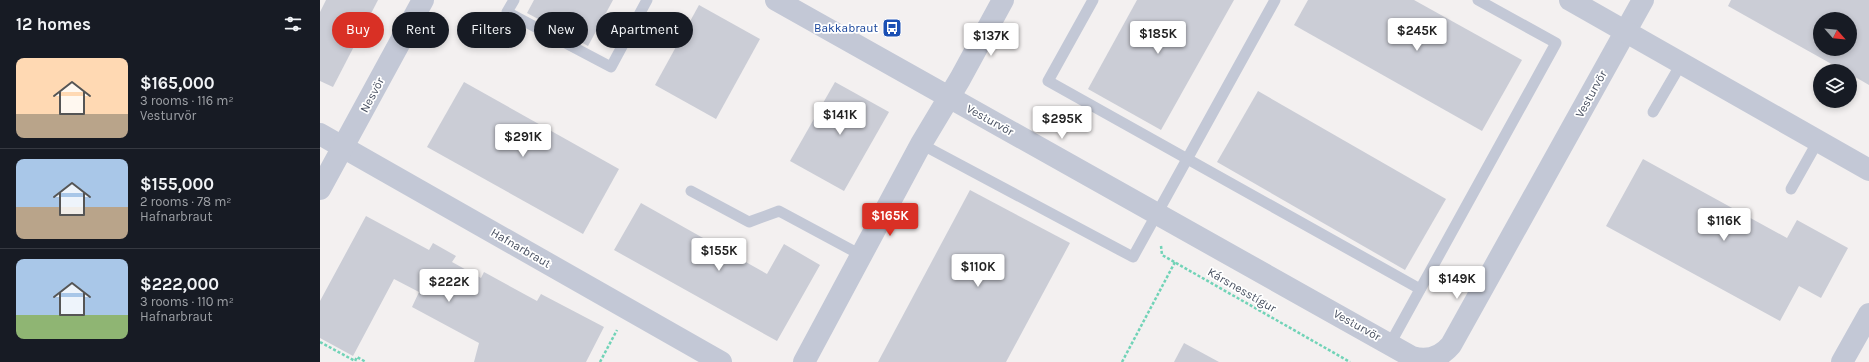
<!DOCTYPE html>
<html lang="en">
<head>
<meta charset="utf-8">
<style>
	:root { --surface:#171b24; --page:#20242c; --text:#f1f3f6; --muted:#9ea1a6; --line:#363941; --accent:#d93025 }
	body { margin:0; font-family:Karla,sans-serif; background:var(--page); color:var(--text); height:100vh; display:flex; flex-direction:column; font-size:15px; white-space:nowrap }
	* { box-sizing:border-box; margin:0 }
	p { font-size:13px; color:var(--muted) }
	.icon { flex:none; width:22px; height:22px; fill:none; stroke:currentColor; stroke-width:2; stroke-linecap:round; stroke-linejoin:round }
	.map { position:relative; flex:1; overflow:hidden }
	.side { display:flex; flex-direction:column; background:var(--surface); width:320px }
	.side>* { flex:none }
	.top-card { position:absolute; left:12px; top:12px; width:380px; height:36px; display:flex; gap:8px }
	.needle { width:26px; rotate:117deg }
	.tools { position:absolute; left:1493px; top:12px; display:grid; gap:8px }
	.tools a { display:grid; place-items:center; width:44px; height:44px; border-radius:50%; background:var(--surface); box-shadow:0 2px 6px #0003; font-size:20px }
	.price { position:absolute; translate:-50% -34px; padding:0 9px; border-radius:4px; background:#fff; color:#222; font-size:13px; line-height:26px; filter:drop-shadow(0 1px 2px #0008) }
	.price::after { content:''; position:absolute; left:50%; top:24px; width:12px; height:9px; margin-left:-6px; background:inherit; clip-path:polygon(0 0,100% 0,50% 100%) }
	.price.on { background:var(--accent); color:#fff }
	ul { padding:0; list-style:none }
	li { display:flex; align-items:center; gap:12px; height:100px; padding:0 16px }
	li+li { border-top:1px solid var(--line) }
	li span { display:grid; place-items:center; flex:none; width:112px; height:80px; border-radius:8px; color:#555 }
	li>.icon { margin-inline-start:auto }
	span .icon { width:48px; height:48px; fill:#fffc; stroke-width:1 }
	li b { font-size:17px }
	h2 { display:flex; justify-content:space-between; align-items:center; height:48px; padding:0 16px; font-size:17px }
	.tag { padding:0 14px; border-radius:18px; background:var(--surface); box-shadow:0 2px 6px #0003; font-size:14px; line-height:36px }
	.tag.on { background:var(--accent); color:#fff }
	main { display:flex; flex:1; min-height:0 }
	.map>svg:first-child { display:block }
</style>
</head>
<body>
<main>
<section class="side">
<h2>12 homes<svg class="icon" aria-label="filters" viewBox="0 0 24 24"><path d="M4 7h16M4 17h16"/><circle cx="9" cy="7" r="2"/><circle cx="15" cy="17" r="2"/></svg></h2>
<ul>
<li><span style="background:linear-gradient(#ffd9b3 70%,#b9a48a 0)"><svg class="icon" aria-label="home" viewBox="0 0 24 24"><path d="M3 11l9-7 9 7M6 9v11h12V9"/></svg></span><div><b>$165,000</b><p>3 rooms · 116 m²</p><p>Vesturvör</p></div></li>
<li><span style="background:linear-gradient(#a9c7e8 60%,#b9a48a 0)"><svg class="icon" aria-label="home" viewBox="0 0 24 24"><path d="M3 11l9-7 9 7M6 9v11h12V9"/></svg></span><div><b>$155,000</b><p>2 rooms · 78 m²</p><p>Hafnarbraut</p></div></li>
<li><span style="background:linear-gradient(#a9c7e8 70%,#8fb573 0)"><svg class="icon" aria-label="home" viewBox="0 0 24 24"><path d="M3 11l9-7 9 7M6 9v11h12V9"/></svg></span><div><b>$222,000</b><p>3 rooms · 110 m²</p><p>Hafnarbraut</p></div></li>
</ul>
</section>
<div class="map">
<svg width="1549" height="362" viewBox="0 0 1549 362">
	<rect width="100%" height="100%" fill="#f3f0f0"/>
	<g fill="#cbcdd6" fill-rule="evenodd">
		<polygon points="6,0 58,0 13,87 0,81 0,12"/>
		<polygon points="214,0 293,0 268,46 207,13"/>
		<polygon points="817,0 914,0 841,130 768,89"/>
		<polygon points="988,0 1094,0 1202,60 1162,131 974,25"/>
		<path d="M1411,0H1549V85L1530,74V71H1524L1408,6ZM1500,19H1530V49H1500Z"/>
		<polygon points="379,5 440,39 396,119 335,85"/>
		<polygon points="144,82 299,169 263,234 107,147"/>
		<polygon points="515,82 569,112 524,191 470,161"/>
		<polygon points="938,91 1126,199 1085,270 897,162"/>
		<polygon points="1323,159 1467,238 1477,220 1528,248 1501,298 1479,286 1460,321 1286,226"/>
		<polygon points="650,190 750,243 686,362 558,362"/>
		<polygon points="321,203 447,274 464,244 500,265 457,341 294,250"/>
		<polygon points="46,216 109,250 113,243 136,256 132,262 161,278 164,272 217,301 221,294 284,327 266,362 154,362 159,343 92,307 99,292 74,279 33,356 0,338 0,301"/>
		<polygon points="864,343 899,362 854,362"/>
	</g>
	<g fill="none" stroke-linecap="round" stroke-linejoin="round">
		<g stroke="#71d3b7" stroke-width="2.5" stroke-dasharray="3 2" stroke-linecap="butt">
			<polyline points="841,246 842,255 1030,362"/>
			<polyline points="0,342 35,361 37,357 46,362"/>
			<polyline points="280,362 297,330"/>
			<polyline points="802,362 855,262"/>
		</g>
		<g stroke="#c3c8d6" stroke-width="11">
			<polyline points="194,0 187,12 291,67 327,0"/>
			<polyline points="773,0 728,81 1100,289"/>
			<polyline points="1333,112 1361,64"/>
			<polyline points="601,144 813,257 955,0"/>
			<polyline points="1471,189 1498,141"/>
			<polyline points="371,191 429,222 459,211 541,255"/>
			<polyline points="1070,344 1236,43 1158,0"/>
		</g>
		<g stroke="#c3c8d6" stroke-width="22">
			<path d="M456,0L1092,357C1108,362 1121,357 1131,345L1323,0"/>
			<polyline points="1250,0 1549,170"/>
			<polyline points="0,134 401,362"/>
			<polyline points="0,189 103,0"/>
			<polyline points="484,362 601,144 640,79 683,0"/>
			<polyline points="1522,362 1549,314"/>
		</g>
	</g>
	<defs>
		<g id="bus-square" transform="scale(1)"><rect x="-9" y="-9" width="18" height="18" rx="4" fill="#1a4fb4" stroke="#fff"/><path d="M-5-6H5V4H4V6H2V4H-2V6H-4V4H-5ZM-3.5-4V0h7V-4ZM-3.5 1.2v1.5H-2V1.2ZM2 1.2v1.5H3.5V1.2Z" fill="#fff"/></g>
	</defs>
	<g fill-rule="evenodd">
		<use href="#bus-square" x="572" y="28"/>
	</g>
	<g text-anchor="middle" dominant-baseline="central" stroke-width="3.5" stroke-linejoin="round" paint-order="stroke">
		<g font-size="12" fill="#164399" stroke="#fff" text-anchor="end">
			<text x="558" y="28">Bakkabraut</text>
		</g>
		<g font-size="12" fill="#464e5f" stroke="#fff">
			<text transform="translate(1271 94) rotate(-61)">Vesturvör</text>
			<text transform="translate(52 95) rotate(-62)">Nesvör</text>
			<text transform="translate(670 120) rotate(29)">Vesturvör</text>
			<text transform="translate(201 248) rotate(30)">Hafnarbraut</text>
			<text transform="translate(922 290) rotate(30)">Kársnesstígur</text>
			<text transform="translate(1037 325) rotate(29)">Vesturvör</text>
		</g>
	</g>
</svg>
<div class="tools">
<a><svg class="needle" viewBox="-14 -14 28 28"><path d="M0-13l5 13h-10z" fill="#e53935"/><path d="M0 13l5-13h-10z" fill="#9ea1a6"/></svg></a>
<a><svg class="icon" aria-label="layers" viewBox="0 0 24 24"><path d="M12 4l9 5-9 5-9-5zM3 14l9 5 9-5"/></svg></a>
</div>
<b class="price" style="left:1097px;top:52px">$245K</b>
<b class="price" style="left:838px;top:55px">$185K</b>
<b class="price" style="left:671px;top:57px">$137K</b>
<b class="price" style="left:520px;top:136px">$141K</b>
<b class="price" style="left:742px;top:140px">$295K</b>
<b class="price" style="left:203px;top:158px">$291K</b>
<b class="price on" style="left:570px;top:237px">$165K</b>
<b class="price" style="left:1404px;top:242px">$116K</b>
<b class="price" style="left:399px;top:272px">$155K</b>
<b class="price" style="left:658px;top:288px">$110K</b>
<b class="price" style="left:1137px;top:300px">$149K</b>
<b class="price" style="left:129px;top:303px">$222K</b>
<div class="top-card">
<a class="tag on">Buy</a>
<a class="tag">Rent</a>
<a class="tag">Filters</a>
<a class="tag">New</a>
<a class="tag">Apartment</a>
</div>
</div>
</main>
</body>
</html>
